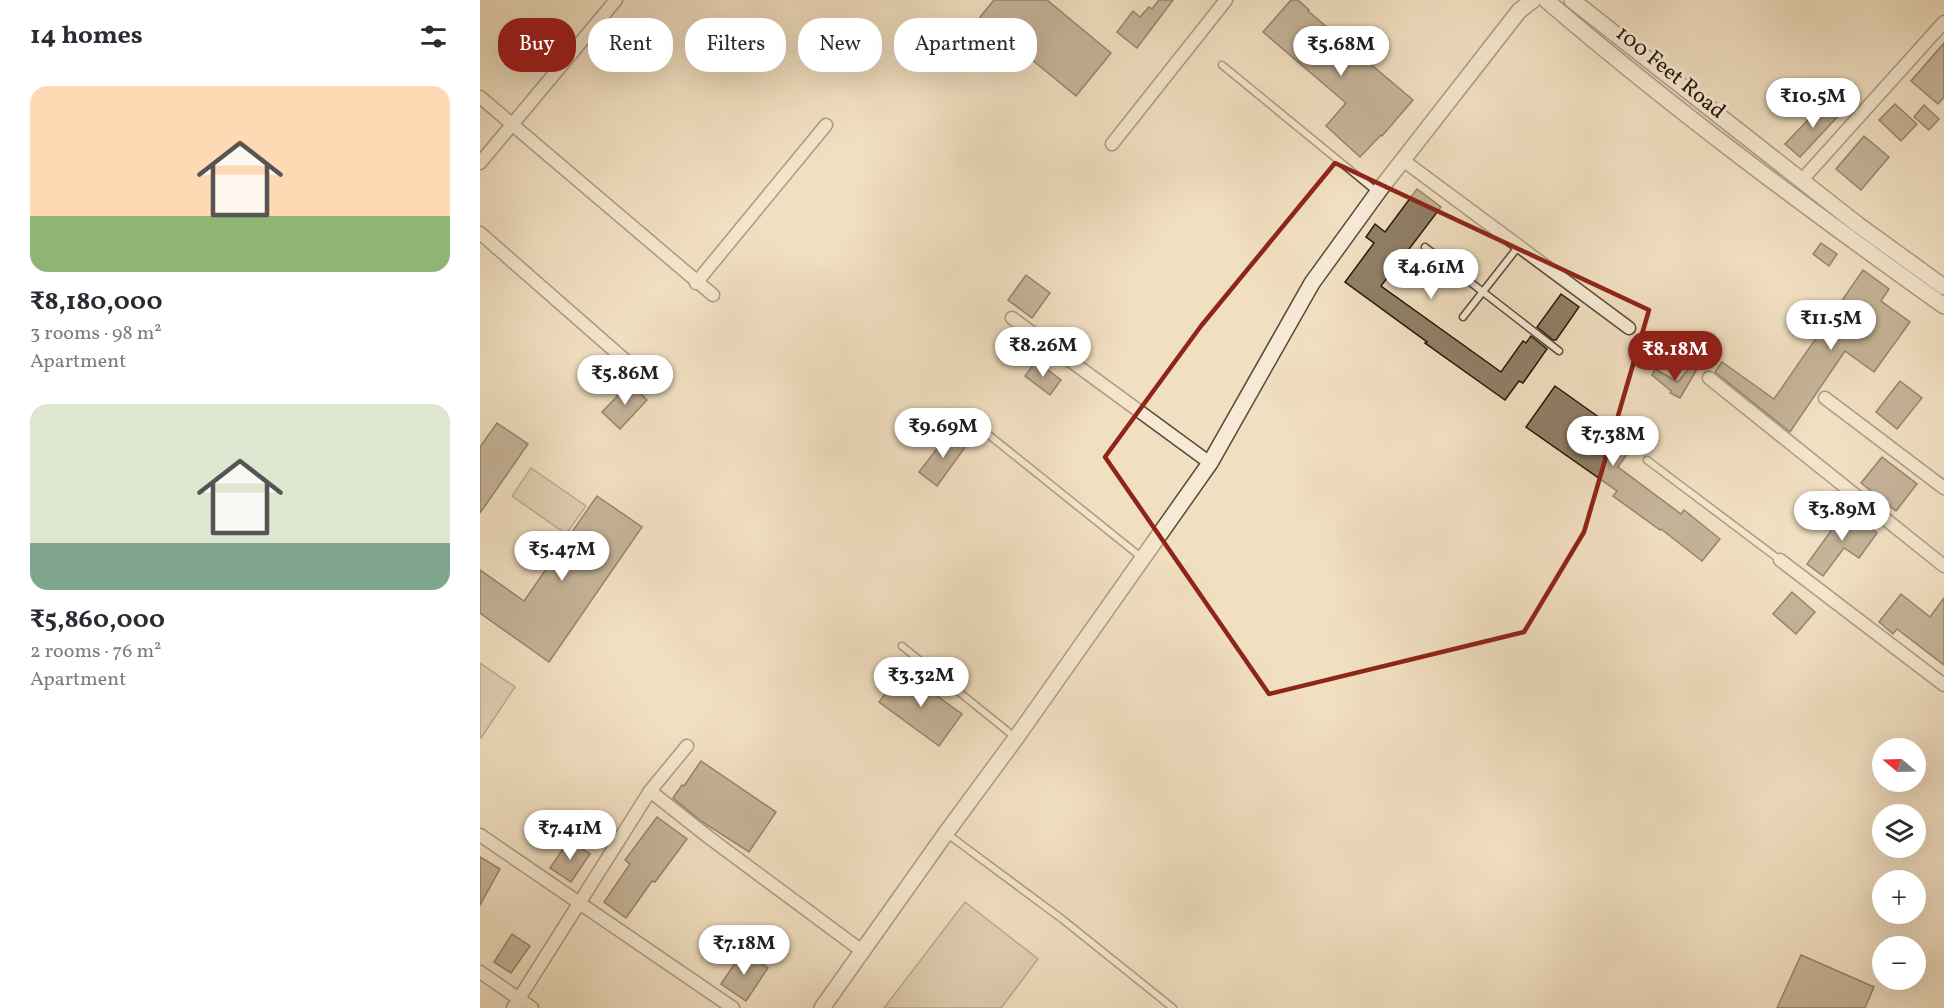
<!DOCTYPE html>
<html lang="en">
<head>
<meta charset="utf-8">
<style>
	:root { --surface:#fff; --page:#f7f7f7; --text:#2b2b33; --muted:#7c7c81; --accent:#8f2418 }
	body { margin:0; font-family:Vollkorn,serif; background:var(--page); color:var(--text); height:100vh; display:flex; flex-direction:column; font-size:22px; white-space:nowrap }
	* { box-sizing:border-box; margin:0 }
	p { font-size:20px; color:var(--muted) }
	.icon { flex:none; width:33px; height:33px; fill:none; stroke:currentColor; stroke-width:2; stroke-linecap:round; stroke-linejoin:round }
	.map { position:relative; flex:1; overflow:hidden }
	.details { display:flex; flex-direction:column; background:var(--surface); width:480px }
	.details>* { flex:none }
	.guide { position:absolute; left:18px; top:18px; width:570px; height:54px; display:flex; gap:12px }
	.needle { width:39px; rotate:289deg }
	.tools { position:absolute; left:1392px; top:738px; display:grid; gap:12px }
	.tools a { display:grid; place-items:center; width:54px; height:54px; border-radius:50%; background:var(--surface); box-shadow:0 6px 24px #0002; font-size:30px }
	.price { position:absolute; translate:-50% -51px; padding:0 14px; border-radius:21px; background:#fff; color:#222; font-size:20px; line-height:39px; filter:drop-shadow(0 2px 3px #0008) }
	.price::after { content:''; position:absolute; left:50%; top:36px; width:18px; height:14px; margin-left:-9px; background:inherit; clip-path:polygon(0 0,100% 0,50% 100%) }
	.price.selected { background:var(--accent); color:#fff }
	ul { padding:0; list-style:none }
	li { display:grid; align-content:center; gap:12px; height:318px; padding:0 30px }
	li span { display:grid; place-items:center; height:186px; border-radius:18px; color:#555 }
	li>.icon { margin-inline-start:auto }
	span .icon { width:108px; height:108px; fill:#fffc; stroke-width:1 }
	li b { font-size:26px }
	h2 { display:flex; justify-content:space-between; align-items:center; height:72px; padding:0 30px; font-size:26px }
	.tag { padding:0 21px; border-radius:24px; background:var(--surface); box-shadow:0 6px 24px #0002; font-size:21px; line-height:54px }
	.tag.selected { background:var(--accent); color:#fff }
	main { display:flex; flex:1; min-height:0 }
	.map>svg:first-child { display:block }
</style>
</head>
<body>
<main>
<section class="details">
<h2>14 homes<svg class="icon" aria-label="filters" viewBox="0 0 24 24"><path d="M4 7h16M4 17h16"/><circle cx="9" cy="7" r="2"/><circle cx="15" cy="17" r="2"/></svg></h2>
<ul>
<li><span style="background:linear-gradient(#ffd9b3 70%,#8fb573 0)"><svg class="icon" aria-label="home" viewBox="0 0 24 24"><path d="M3 11l9-7 9 7M6 9v11h12V9"/></svg></span><div><b>₹8,180,000</b><p>3 rooms · 98 m²</p><p>Apartment</p></div></li>
<li><span style="background:linear-gradient(#dfe7d0 75%,#7fa58c 0)"><svg class="icon" aria-label="home" viewBox="0 0 24 24"><path d="M3 11l9-7 9 7M6 9v11h12V9"/></svg></span><div><b>₹5,860,000</b><p>2 rooms · 76 m²</p><p>Apartment</p></div></li>
</ul>
</section>
<div class="map">
<svg width="1464" height="1008" viewBox="0 0 1464 1008">
	<rect width="100%" height="100%" fill="#f1dfc1"/>
	<filter id="stains"><feTurbulence type="fractalNoise" baseFrequency=".00333" numOctaves="4"/><feColorMatrix values="0 0 0 0 .2 0 0 0 0 .09 0 0 0 0 .02 0 0 0 .5 -.17"/></filter>
	<radialGradient id="worn" r=".72"><stop offset=".6" stop-color="#630" stop-opacity="0"/><stop offset="1" stop-color="#630" stop-opacity=".3"/></radialGradient>
	<g fill="#cebda1" stroke="#7a6a54" stroke-width="1.5">
		<polygon points="51,468 106,506 86,534 32,496"/>
		<polygon points="0,663 35,687 1,738 0,737"/>
		<polygon points="485,902 558,959 521,1008 404,1008"/>
	</g>
	<g fill="#907f67" stroke="#261706" stroke-width="1.5">
		<polygon points="514,0 567,0 631,53 596,96 500,17"/>
		<polygon points="679,0 693,0 657,48 637,32 653,11 660,17 669,7 672,9"/>
		<polygon points="811,0 818,0 829,10 828,11 933,100 902,136 901,135 880,157 846,126 866,103 783,32"/>
		<polygon points="135,20 163,42 151,59 122,37"/>
		<polygon points="1464,43 1464,97 1458,104 1431,81"/>
		<polygon points="1347,100 1361,113 1320,157 1305,144"/>
		<polygon points="1415,104 1437,124 1421,141 1399,120"/>
		<polygon points="1444,105 1459,119 1449,130 1434,117"/>
		<polygon points="1384,136 1409,157 1381,190 1356,169"/>
		<polygon points="937,189 961,207 901,286 1021,372 1043,341 1046,343 1051,336 1067,349 1043,383 1039,381 1025,400 945,343 947,342 865,282 894,243 886,237 895,224 905,232"/>
		<polygon points="1341,243 1357,254 1349,266 1333,254"/>
		<polygon points="1383,270 1409,289 1401,301 1430,322 1394,372 1365,351 1310,432 1235,372 1242,362 1294,399"/>
		<polygon points="546,275 570,293 552,318 528,300"/>
		<polygon points="1081,294 1099,307 1076,340 1073,340 1057,327"/>
		<polygon points="556,361 581,380 570,395 545,376"/>
		<polygon points="1210,367 1216,371 1200,398 1190,393 1191,391 1172,375 1175,369 1198,382"/>
		<polygon points="1420,381 1442,398 1417,429 1396,412"/>
		<polygon points="150,383 167,400 140,429 122,412"/>
		<polygon points="1075,386 1155,443 1138,467 1201,514 1204,510 1240,539 1222,561 1181,529 1180,530 1133,496 1137,491 1046,427"/>
		<polygon points="17,423 48,444 0,513 0,447"/>
		<polygon points="469,433 486,446 457,486 439,472"/>
		<polygon points="1402,457 1437,484 1416,511 1381,483"/>
		<polygon points="117,496 162,527 69,662 0,613 0,570 44,601"/>
		<polygon points="1366,510 1397,533 1379,558 1364,548 1343,576 1327,564"/>
		<polygon points="1312,592 1335,612 1316,634 1293,614"/>
		<polygon points="1421,594 1450,617 1464,598 1464,665 1417,629 1413,634 1399,622"/>
		<polygon points="422,671 482,714 459,746 399,702"/>
		<polygon points="221,761 296,812 269,852 221,821 193,798 202,785 204,786"/>
		<polygon points="177,817 207,839 175,882 172,881 146,918 124,902 150,864 145,860"/>
		<polygon points="89,840 110,854 91,882 70,868"/>
		<polygon points="0,857 20,869 0,905"/>
		<polygon points="32,934 50,946 31,973 14,962"/>
		<polygon points="263,951 288,968 266,1001 241,984"/>
		<polygon points="1321,955 1394,987 1385,1008 1297,1008"/>
	</g>
	<g fill="none" stroke-linecap="round" stroke-linejoin="round">
		<g stroke="#594935" stroke-width="9">
			<g id="service">
				<polyline points="742,65 897,192"/>
				<polyline points="945,247 1079,351"/>
				<polyline points="983,317 1038,247"/>
				<polyline points="489,419 661,557"/>
				<polyline points="1167,460 1300,560"/>
				<polyline points="422,646 536,738"/>
				<polyline points="466,833 582,919 693,1008"/>
			</g>
		</g>
		<g stroke="#594935" stroke-width="15">
			<g id="minor">
				<polyline points="0,97 233,295"/>
				<polyline points="632,144 746,0"/>
				<polyline points="924,161 1149,328"/>
				<polyline points="0,163 136,0"/>
				<polyline points="1321,181 1464,22"/>
				<polyline points="0,233 161,374"/>
				<polyline points="216,283 346,125"/>
				<polyline points="532,318 730,463"/>
				<polyline points="1229,378 1464,566"/>
				<polyline points="1345,398 1464,488"/>
				<polyline points="1300,560 1464,685"/>
				<polyline points="170,791 231,839 382,951"/>
				<polyline points="0,835 253,1008"/>
				<polyline points="0,972 52,1008"/>
				<polyline points="33,1008 170,791 207,746"/>
			</g>
		</g>
		<g stroke="#594935" stroke-width="18">
			<g id="tertiary">
				<path d="M1066,0C1193,109 1328,209 1464,306"/>
				<polyline points="1092,0 1377,224 1464,287"/>
				<polyline points="342,1008 466,833 536,738 730,463 832,283 898,192 1039,11 1053,0"/>
			</g>
		</g>
		<use href="#service" stroke="#f6ead7" stroke-width="6"/>
		<use href="#minor" stroke="#f6ead7" stroke-width="12"/>
		<use href="#tertiary" stroke="#f6ead7" stroke-width="15"/>
	</g>
	<path d="M0 0H1464V1008H0ZM855,163L1169,310L1104,532L1044,632L789,694L625,457L721,326Z" fill="#f1dfc1" fill-opacity=".55" fill-rule="evenodd"/>
	<path fill="none" stroke="#8f2418" stroke-width="4.5" stroke-linejoin="round" d="M855,163L1169,310L1104,532L1044,632L789,694L625,457L721,326Z"/>
	<g text-anchor="middle" dominant-baseline="central" stroke-width="6" stroke-linejoin="round" paint-order="stroke">
		<g font-size="22" fill="#261706" stroke="#f6ead7">
			<text transform="translate(1190 73) rotate(39)">100 Feet Road</text>
		</g>
	</g>
	<rect width="100%" height="100%" filter="url(#stains)"/>
	<rect width="100%" height="100%" fill="url(#worn)"/>
</svg>
<div class="tools">
<a><svg class="needle" viewBox="-14 -14 28 28"><path d="M0-13l5 13h-10z" fill="#e53935"/><path d="M0 13l5-13h-10z" fill="#7c7c81"/></svg></a>
<a><svg class="icon" aria-label="layers" viewBox="0 0 24 24"><path d="M12 4l9 5-9 5-9-5zM3 14l9 5 9-5"/></svg></a>
<a>+</a>
<a>−</a>
</div>
<b class="price" style="left:861px;top:77px">₹5.68M</b>
<b class="price" style="left:1333px;top:129px">₹10.5M</b>
<b class="price" style="left:951px;top:300px">₹4.61M</b>
<b class="price" style="left:1351px;top:351px">₹11.5M</b>
<b class="price" style="left:563px;top:378px">₹8.26M</b>
<b class="price selected" style="left:1195px;top:382px">₹8.18M</b>
<b class="price" style="left:145px;top:406px">₹5.86M</b>
<b class="price" style="left:463px;top:459px">₹9.69M</b>
<b class="price" style="left:1133px;top:467px">₹7.38M</b>
<b class="price" style="left:1362px;top:542px">₹3.89M</b>
<b class="price" style="left:82px;top:582px">₹5.47M</b>
<b class="price" style="left:441px;top:708px">₹3.32M</b>
<b class="price" style="left:90px;top:861px">₹7.41M</b>
<b class="price" style="left:264px;top:976px">₹7.18M</b>
<div class="guide">
<a class="tag selected">Buy</a>
<a class="tag">Rent</a>
<a class="tag">Filters</a>
<a class="tag">New</a>
<a class="tag">Apartment</a>
</div>
</div>
</main>
</body>
</html>
